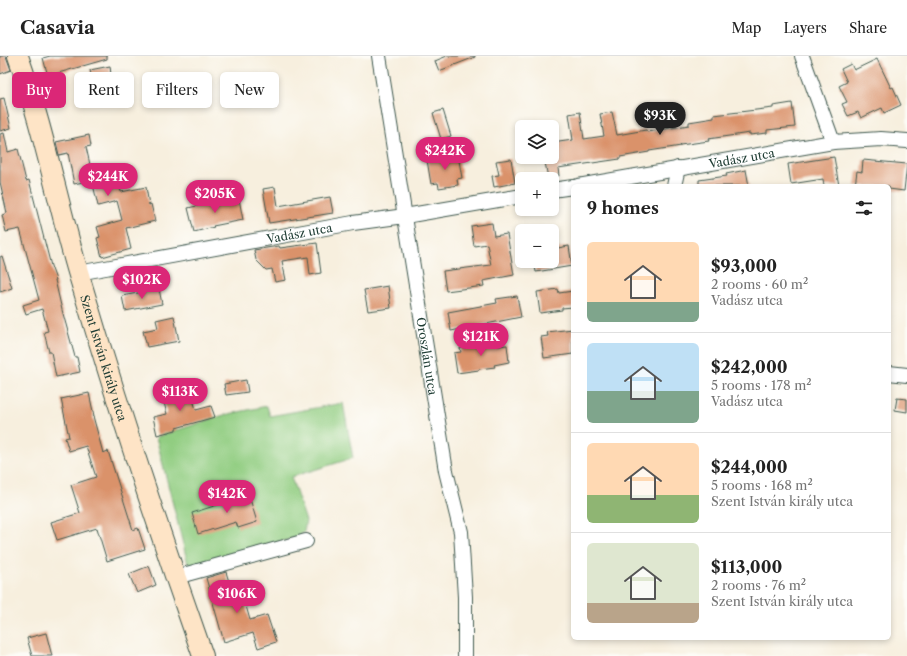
<!DOCTYPE html>
<html lang="en">
<head>
<meta charset="utf-8">
<style>
	:root { --surface:#fff; --page:#f6f6f6; --text:#222; --muted:#767676; --line:#e0e0e0; --accent:#db2777 }
	body { margin:0; font-family:"Libre Caslon Text",serif; background:var(--page); color:var(--text); height:100vh; display:flex; flex-direction:column; font-size:15px; white-space:nowrap }
	* { box-sizing:border-box; margin:0 }
	p { font-size:13px; color:var(--muted) }
	.icon { flex:none; width:22px; height:22px; fill:none; stroke:currentColor; stroke-width:2; stroke-linecap:round; stroke-linejoin:round }
	.map { position:relative; flex:1; overflow:hidden }
	.details { position:absolute; left:571px; top:128px; width:320px; height:456px; display:flex; flex-direction:column; background:var(--surface); border-radius:6px; box-shadow:0 2px 6px #0003 }
	.details>* { flex:none }
	.top-card { position:absolute; left:12px; top:16px; width:380px; height:36px; display:flex; gap:8px }
	.fabs { position:absolute; left:515px; top:64px; display:grid; gap:8px }
	.fabs a { display:grid; place-items:center; width:44px; height:44px; border-radius:6px; background:var(--surface); box-shadow:0 2px 6px #0003; font-size:20px }
	.price { position:absolute; translate:-50% -34px; padding:0 9px; border-radius:14px; background:var(--accent); color:#fff; font-size:13px; line-height:26px; filter:drop-shadow(0 1px 2px #0008) }
	.price::after { content:''; position:absolute; left:50%; top:24px; width:12px; height:9px; margin-left:-6px; background:inherit; clip-path:polygon(0 0,100% 0,50% 100%) }
	.price.active { background:#222; color:#fff }
	ul { padding:0; list-style:none }
	li { display:flex; align-items:center; gap:12px; height:100px; padding:0 16px }
	li+li { border-top:1px solid var(--line) }
	li span { display:grid; place-items:center; flex:none; width:112px; height:80px; border-radius:6px; color:#555 }
	li>.icon { margin-inline-start:auto }
	span .icon { width:48px; height:48px; fill:#fffc; stroke-width:1 }
	li b { font-size:17px }
	h2 { display:flex; justify-content:space-between; align-items:center; height:48px; padding:0 16px; font-size:17px }
	.chip { padding:0 14px; border-radius:6px; background:var(--surface); box-shadow:0 2px 6px #0003; font-size:14px; line-height:36px }
	.chip.active { background:var(--accent); color:#fff }
	header { display:flex; align-items:center; gap:24px; box-sizing:border-box; height:56px; padding:0 20px; background:var(--surface); border-bottom:1px solid var(--line) }
	header strong { font-size:19px }
	nav { display:flex; gap:22px; margin-inline-start:auto; font-size:14px }
	.map>svg:first-child { display:block }
</style>
</head>
<body>
<header>
<strong>Casavia</strong>
<nav><a>Map</a><a>Layers</a><a>Share</a></nav>
</header>
<div class="map">
<svg width="907" height="600" viewBox="0 0 907 600">
	<rect width="100%" height="100%" fill="#fdfcf7"/>
	<filter id="ink" filterUnits="userSpaceOnUse"><feTurbulence type="fractalNoise" baseFrequency=".025" numOctaves="2"/><feDisplacementMap in="SourceGraphic" scale="8" xChannelSelector="R" yChannelSelector="G"/><feConvolveMatrix kernelMatrix="1 2 1 2 8 2 1 2 1" color-interpolation-filters="sRGB"/></filter>
	<filter id="wash" filterUnits="userSpaceOnUse"><feTurbulence type="fractalNoise" baseFrequency=".012" numOctaves="4" result="noise"/><feDisplacementMap in="SourceGraphic" scale="16" xChannelSelector="R" yChannelSelector="G"/><feGaussianBlur stdDeviation="0.9" result="paint"/><feColorMatrix in="noise" values="0 0 0 0 0 0 0 0 0 0 0 0 0 0 0 0 0 1.4 0 .05"/><feComposite in="paint" operator="in"/></filter>
	<g filter="url(#wash)">
		<rect width="100%" height="100%" fill="#f7efde"/>
		<polygon fill="#91cd81" stroke="#58855a" points="343,347 353,402 291,421 306,465 304,476 298,481 189,512 156,381 224,359 267,350 270,360"/>
		<g id="blocks">
			<g fill="#da926b">
				<polygon points="0,0 6,0 11,14 0,18"/>
				<polygon points="50,0 107,0 107,3 48,20 43,2"/>
				<polygon points="447,0 475,0 475,1 439,15 435,5"/>
				<polygon points="877,3 891,32 893,31 901,49 884,57 882,52 861,62 858,56 848,60 842,48 847,46 839,30 847,26 841,13 851,8 854,14"/>
				<polygon points="110,10 111,19 92,23 90,14"/>
				<polygon points="4,42 11,72 0,75 0,43"/>
				<polygon points="792,47 795,71 767,74 767,77 750,79 750,77 708,83 709,85 680,89 681,90 649,95 649,96 620,101 620,103 558,112 559,120 548,122 544,101 552,101 552,87 573,84 569,58 580,56 584,83 604,80 600,58 612,56 617,79 646,74 647,76 689,69 689,66 714,62 714,59 773,52 773,50"/>
				<polygon points="443,54 451,80 441,83 433,57"/>
				<polygon points="4,77 8,96 18,93 26,125 29,124 51,210 56,224 55,224 62,254 75,301 77,301 80,316 56,321 51,296 49,296 44,276 48,275 42,253 26,258 23,249 39,244 20,173 6,176 2,159 7,157 0,126 0,78"/>
				<polygon points="89,79 91,90 86,91 91,113 102,111 105,125 118,122 121,136 146,131 149,149 151,148 155,165 126,172 131,193 102,201 97,182 100,181 97,171 122,164 117,145 98,150 92,124 74,128 68,97 59,99 56,86"/>
				<polygon points="458,99 462,122 457,123 458,129 439,132 438,127 431,128 427,104"/>
				<polygon points="834,101 839,130 824,130 823,123 791,128 788,108"/>
				<polygon points="511,103 515,127 494,131 492,120 499,119 496,105"/>
				<polygon points="863,104 907,108 904,135 889,133 889,130 855,130 857,115 862,116"/>
				<polygon points="746,114 749,130 699,130 699,124 727,120 726,118"/>
				<polygon points="275,131 278,150 330,141 333,157 269,167 263,133"/>
				<polygon points="232,142 232,144 239,143 243,164 213,170 214,171 194,176 188,152"/>
				<polygon points="492,167 494,180 507,178 514,219 483,225 484,230 446,235 443,215 491,209 487,188 474,190 471,170"/>
				<polygon points="317,187 321,217 310,219 308,201 282,205 286,224 275,226 272,213 266,214 256,204 254,194 279,190 280,192"/>
				<polygon points="569,190 572,210 536,216 534,205 552,205 552,193"/>
				<polygon points="2,200 12,232 0,236 0,201"/>
				<polygon points="388,230 391,252 368,255 364,234"/>
				<polygon points="159,233 162,248 125,255 122,240"/>
				<polygon points="558,233 559,237 573,235 573,251 562,252 562,254 540,257 537,236"/>
				<polygon points="517,240 521,261 451,275 448,256 497,247 496,243"/>
				<polygon points="174,260 179,285 147,291 143,275 158,272 156,264"/>
				<polygon points="573,273 573,298 544,302 541,281 548,280 547,276"/>
				<polygon points="498,286 498,290 507,289 509,306 494,309 495,311 479,313 479,314 457,317 454,297 461,296 460,292"/>
				<polygon points="246,324 248,336 226,339 224,328"/>
				<polygon points="190,332 196,354 211,350 215,361 176,372 176,374 157,379 153,361 167,358 162,339"/>
				<polygon points="89,337 94,360 93,360 103,397 108,395 133,474 138,472 145,493 107,505 97,472 57,484 51,466 80,457 71,429 96,421 86,390 69,395 65,382 69,381 61,343"/>
				<polygon points="897,342 907,343 907,356 895,354"/>
				<polygon points="247,433 257,466 238,472 236,466 198,478 192,457 230,445 228,439"/>
				<polygon points="149,510 156,529 137,537 129,518"/>
				<polygon points="226,516 233,539 242,536 250,564 267,559 276,586 258,592 253,577 224,586 206,522"/>
				<polygon points="46,577 52,600 32,600 27,582"/>
			</g>
		</g>
	</g>
	<g filter="url(#ink)">
		<use href="#blocks" fill-opacity="0" stroke="#3f584e" stroke-width="1"/>
		<g fill="none" stroke-linecap="round" stroke-linejoin="round">
			<g stroke="#3f584e" stroke-width="16">
				<g id="street">
					<path id="s1" d="M379,0L446,415L461,476L465,541V600"/>
					<polyline points="802,0 833,86"/>
					<path id="s2" d="M578,130L833,86L881,83L907,85"/>
					<polyline points="674,130 678,112"/>
					<polyline points="552,134 573,131"/>
					<path id="s3" d="M78,217L353,167L405,160L522,140"/>
					<polyline points="889,317 907,319"/>
					<polyline points="176,521 306,485"/>
				</g>
			</g>
			<g stroke="#3f584e" stroke-width="22">
				<g id="secondary">
					<path id="s4" d="M18,0C43,71 57,144 78,216C116,345 158,473 203,600"/>
				</g>
			</g>
			<use href="#street" stroke="#fff" stroke-width="14"/>
			<use href="#secondary" stroke="#fee4c6" stroke-width="20"/>
		</g>
	</g>
	<g text-anchor="middle" dominant-baseline="central" stroke-width="3.5" stroke-linejoin="round" paint-order="stroke">
		<g font-size="12" fill="#1f3d34" stroke="#fdfcf7">
			<text stroke="none"><textPath href="#s2" startOffset="166">Vadász utca</textPath></text>
			<text stroke="none"><textPath href="#s3" startOffset="225">Vadász utca</textPath></text>
			<text stroke="none"><textPath href="#s1" startOffset="304">Oroszlán utca</textPath></text>
			<text stroke="none"><textPath href="#s4" startOffset="314">Szent István király utca</textPath></text>
		</g>
	</g>
</svg>
<div class="fabs">
<a><svg class="icon" aria-label="layers" viewBox="0 0 24 24"><path d="M12 4l9 5-9 5-9-5zM3 14l9 5 9-5"/></svg></a>
<a>+</a>
<a>−</a>
</div>
<b class="price active" style="left:660px;top:80px">$93K</b>
<b class="price" style="left:445px;top:115px">$242K</b>
<b class="price" style="left:108px;top:141px">$244K</b>
<b class="price" style="left:215px;top:158px">$205K</b>
<b class="price" style="left:142px;top:244px">$102K</b>
<b class="price" style="left:481px;top:301px">$121K</b>
<b class="price" style="left:180px;top:356px">$113K</b>
<b class="price" style="left:227px;top:458px">$142K</b>
<b class="price" style="left:237px;top:558px">$106K</b>
<div class="top-card">
<a class="chip active">Buy</a>
<a class="chip">Rent</a>
<a class="chip">Filters</a>
<a class="chip">New</a>
</div>
<section class="details">
<h2>9 homes<svg class="icon" aria-label="filters" viewBox="0 0 24 24"><path d="M4 7h16M4 17h16"/><circle cx="9" cy="7" r="2"/><circle cx="15" cy="17" r="2"/></svg></h2>
<ul>
<li><span style="background:linear-gradient(#ffd9b3 75%,#7fa58c 0)"><svg class="icon" aria-label="home" viewBox="0 0 24 24"><path d="M3 11l9-7 9 7M6 9v11h12V9"/></svg></span><div><b>$93,000</b><p>2 rooms · 60 m²</p><p>Vadász utca</p></div></li>
<li><span style="background:linear-gradient(#bfe0f5 60%,#7fa58c 0)"><svg class="icon" aria-label="home" viewBox="0 0 24 24"><path d="M3 11l9-7 9 7M6 9v11h12V9"/></svg></span><div><b>$242,000</b><p>5 rooms · 178 m²</p><p>Vadász utca</p></div></li>
<li><span style="background:linear-gradient(#ffd9b3 65%,#8fb573 0)"><svg class="icon" aria-label="home" viewBox="0 0 24 24"><path d="M3 11l9-7 9 7M6 9v11h12V9"/></svg></span><div><b>$244,000</b><p>5 rooms · 168 m²</p><p>Szent István király utca</p></div></li>
<li><span style="background:linear-gradient(#dfe7d0 75%,#b9a48a 0)"><svg class="icon" aria-label="home" viewBox="0 0 24 24"><path d="M3 11l9-7 9 7M6 9v11h12V9"/></svg></span><div><b>$113,000</b><p>2 rooms · 76 m²</p><p>Szent István király utca</p></div></li>
</ul>
</section>
</div>
</body>
</html>
